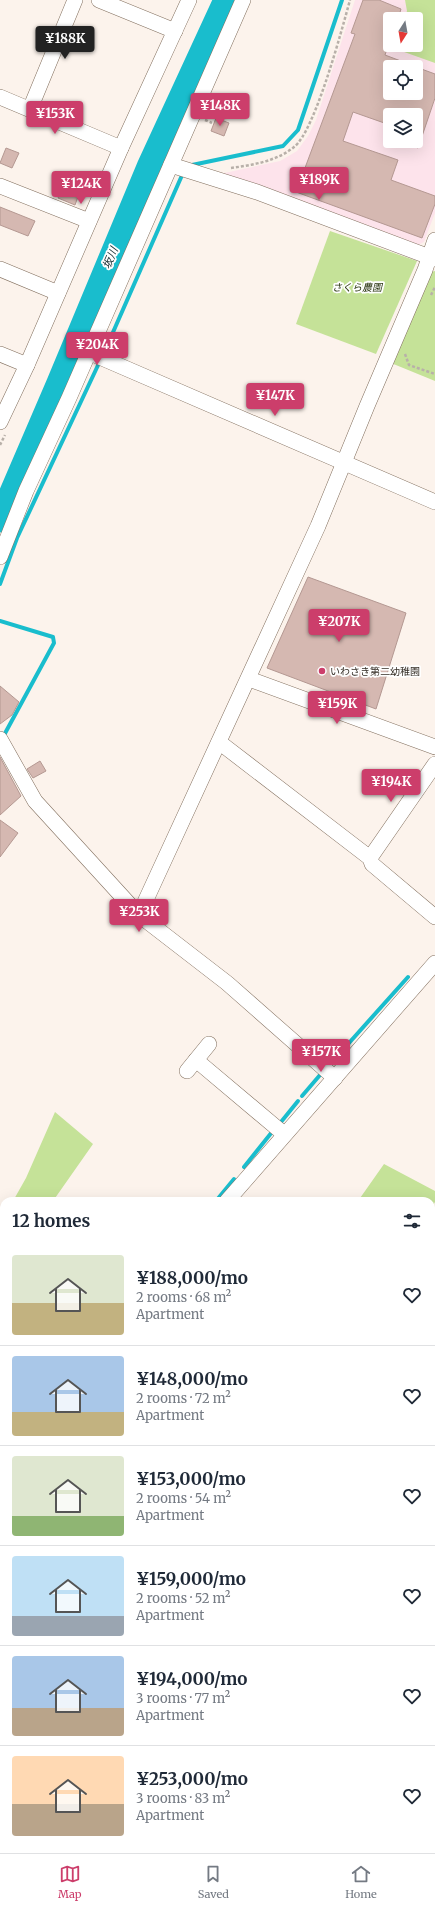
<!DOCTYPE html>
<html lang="en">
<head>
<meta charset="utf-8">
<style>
	:root { --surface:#fff; --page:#f6f6f7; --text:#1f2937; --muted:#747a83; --line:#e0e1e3; --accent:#cc3e6b }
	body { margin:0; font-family:Merriweather,"Noto Sans JP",serif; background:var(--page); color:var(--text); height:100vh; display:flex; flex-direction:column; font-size:15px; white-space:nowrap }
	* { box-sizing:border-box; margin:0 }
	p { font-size:13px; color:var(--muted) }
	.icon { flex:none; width:22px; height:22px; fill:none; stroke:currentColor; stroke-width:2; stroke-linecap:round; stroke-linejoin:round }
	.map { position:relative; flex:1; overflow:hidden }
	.drawer { position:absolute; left:0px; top:1197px; width:435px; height:656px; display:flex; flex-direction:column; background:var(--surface); border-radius:12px 12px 0 0; box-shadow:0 4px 16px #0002 }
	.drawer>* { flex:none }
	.needle { width:26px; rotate:191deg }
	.fabs { position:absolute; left:383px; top:12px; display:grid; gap:8px }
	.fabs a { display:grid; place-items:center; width:40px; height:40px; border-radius:4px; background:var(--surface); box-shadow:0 4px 16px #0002; font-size:20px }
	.price { position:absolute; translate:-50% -34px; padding:0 9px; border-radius:4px; background:var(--accent); color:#fff; font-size:13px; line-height:26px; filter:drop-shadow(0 1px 2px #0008) }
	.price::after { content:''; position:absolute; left:50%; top:24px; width:12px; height:9px; margin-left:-6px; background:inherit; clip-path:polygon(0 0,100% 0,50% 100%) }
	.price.active { background:#222; color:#fff }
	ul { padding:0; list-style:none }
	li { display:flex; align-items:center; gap:12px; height:100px; padding:0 12px }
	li+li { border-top:1px solid var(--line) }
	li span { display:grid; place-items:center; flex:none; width:112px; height:80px; border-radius:4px; color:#555 }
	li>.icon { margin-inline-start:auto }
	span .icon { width:48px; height:48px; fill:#fffc; stroke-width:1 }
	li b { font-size:17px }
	h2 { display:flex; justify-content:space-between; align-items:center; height:48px; padding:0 12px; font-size:17px }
	.tabs { display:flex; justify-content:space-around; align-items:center; height:56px; border-top:1px solid var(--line); background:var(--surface); font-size:11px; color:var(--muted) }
	.tabs a { display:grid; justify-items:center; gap:2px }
	.tabs .active { color:var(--accent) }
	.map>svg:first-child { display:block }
</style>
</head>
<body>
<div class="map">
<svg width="435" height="1853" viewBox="0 0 435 1853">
	<rect width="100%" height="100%" fill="#fcf3ec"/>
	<path fill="#fde3eb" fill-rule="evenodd" d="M355,0H435V213L424,242L418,245L215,175L280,161L297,151L308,136L316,120ZM390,19H416V45H390ZM390,67H416V93H390ZM390,115H416V141H390Z"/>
	<g fill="#c5e298">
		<polygon points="405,0 435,0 435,63 393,48 394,45 416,45 416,19 404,19 407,11"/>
		<polygon points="330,231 417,261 376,354 296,324"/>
		<polygon points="435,271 435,381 391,363 430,272"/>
		<polygon points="55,1112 93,1144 53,1201 13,1201 26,1178"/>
		<polygon points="384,1164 435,1191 435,1202 431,1209 431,1201 358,1201"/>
		<polygon points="4,1216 4,1318 0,1315 0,1223"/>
	</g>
	<rect fill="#19bdcd" x="431" y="1644" width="4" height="56"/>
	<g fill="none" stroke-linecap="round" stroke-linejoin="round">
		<g stroke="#19bdcd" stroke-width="4">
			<polyline points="189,167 192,165 283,146 298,130 342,0"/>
			<polyline points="103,355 183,173"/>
			<polyline points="0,584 17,538 100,361"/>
			<polyline points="0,621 53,637 54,643 3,737"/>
			<polyline points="332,1062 408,977"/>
			<polyline points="302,1096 320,1075"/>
			<polyline points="281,1122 298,1101"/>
			<polyline points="244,1167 272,1132"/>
			<polyline points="216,1201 234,1179"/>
			<polyline points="265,1853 265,1849"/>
		</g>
		<polyline stroke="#19bdcd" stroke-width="25" points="0,520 59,383 149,167 226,0"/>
	</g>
	<g fill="#d5b8b1" stroke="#b49892">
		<polygon points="363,0 379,0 401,9 398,19 390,19 390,40 385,55 414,66 390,67 390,93 416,93 416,67 435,74 435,98 418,148 416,147 416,115 390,115 390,125 353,112 343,141 398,160 391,180 435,196 435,204 422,238 296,192 355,34 351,33"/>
		<polygon points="216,118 229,123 224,136 211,131"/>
		<polygon points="6,148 19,153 12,168 0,163"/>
		<polygon points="62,187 79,194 75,205 58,198"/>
		<polygon points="0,207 35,221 28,236 0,225"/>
		<polygon points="308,577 406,613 376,709 267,668"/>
		<polygon points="0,686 19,702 12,715 0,724"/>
		<polygon points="0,757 21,796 0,815"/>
		<polygon points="40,761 46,771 33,778 27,769"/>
		<polygon points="0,820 18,833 0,857"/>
	</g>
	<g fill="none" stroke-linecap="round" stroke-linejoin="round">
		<g stroke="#826f5e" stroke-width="16">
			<g id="minor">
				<polyline points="99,0 175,31"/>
				<polyline points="0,97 121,148"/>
				<polyline points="30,109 75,0"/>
				<polyline points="171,165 257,192 435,259"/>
				<polyline points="0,186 89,221"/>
				<polyline points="0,269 58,293"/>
				<polyline points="88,352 435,502"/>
				<polyline points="0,354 27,365"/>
				<polyline points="0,422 27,365 121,148 189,0"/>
				<polyline points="0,557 26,491 69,398 243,0"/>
				<polyline points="249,679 435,747"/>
				<polyline points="0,739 35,801 139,915 227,983 335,1078"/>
				<polyline points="219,742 370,858 372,864 435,917"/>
				<polyline points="370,858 435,764"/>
				<polyline points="139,915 318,526 367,406 425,270 435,240"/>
				<polyline points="196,1060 284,1134"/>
				<polyline points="187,1071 209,1044"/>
				<polyline points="227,1201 435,963"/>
				<polyline points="431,1533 435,1536"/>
				<polyline points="0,1624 4,1625"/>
				<polyline points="0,1696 4,1678"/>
				<polyline points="431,1828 435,1830"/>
				<polyline points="0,1844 4,1845"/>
				<polyline points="19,1849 34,1853"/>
				<polyline points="431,1853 435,1846"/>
			</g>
		</g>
		<g stroke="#b8b0a9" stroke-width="2.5" stroke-dasharray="3 2" stroke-linecap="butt">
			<polyline points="205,120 212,123"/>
			<path d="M231,168C253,165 277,161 294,147C315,131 342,29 350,0"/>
			<polyline points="431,295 435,287"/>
			<polyline points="405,354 409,365 435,374"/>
			<polyline points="0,445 5,435"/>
			<polyline points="0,1323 4,1326"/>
			<polyline points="0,1405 4,1406"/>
			<polyline points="431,1621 435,1621"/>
			<polyline points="431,1723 435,1723"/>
			<polyline points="0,1742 4,1741"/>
			<polyline points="186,1853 186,1849"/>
		</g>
		<use href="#minor" stroke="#fff" stroke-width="15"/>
	</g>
	<circle fill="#cc3e6b" stroke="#fff" stroke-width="1.5" cx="322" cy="671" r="4"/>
	<g text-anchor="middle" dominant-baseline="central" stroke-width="3.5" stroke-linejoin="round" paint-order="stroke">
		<g font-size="10" font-style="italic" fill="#2b3712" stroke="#fff">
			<text x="357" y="287">さくら農園</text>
		</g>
		<g font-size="10" fill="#332c24" stroke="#fff" text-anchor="start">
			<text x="330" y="671">いわさき第二幼稚園</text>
		</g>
		<g font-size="11" font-style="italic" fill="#172e32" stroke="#fff">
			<text transform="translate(110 258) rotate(-67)">坂川</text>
		</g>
	</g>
</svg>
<div class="fabs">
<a><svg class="needle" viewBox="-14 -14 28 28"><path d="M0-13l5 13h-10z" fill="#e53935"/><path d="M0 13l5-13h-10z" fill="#747a83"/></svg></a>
<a><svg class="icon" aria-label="locate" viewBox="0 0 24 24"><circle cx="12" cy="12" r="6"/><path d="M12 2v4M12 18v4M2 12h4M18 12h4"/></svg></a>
<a><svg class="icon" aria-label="layers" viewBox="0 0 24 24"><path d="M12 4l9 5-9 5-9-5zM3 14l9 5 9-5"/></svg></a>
</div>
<b class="price active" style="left:65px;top:60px">¥188K</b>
<b class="price" style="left:220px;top:127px">¥148K</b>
<b class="price" style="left:55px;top:135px">¥153K</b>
<b class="price" style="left:319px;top:201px">¥189K</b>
<b class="price" style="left:81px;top:205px">¥124K</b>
<b class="price" style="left:97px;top:366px">¥204K</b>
<b class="price" style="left:275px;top:417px">¥147K</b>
<b class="price" style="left:339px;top:643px">¥207K</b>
<b class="price" style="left:337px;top:725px">¥159K</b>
<b class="price" style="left:391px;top:803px">¥194K</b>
<b class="price" style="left:139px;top:933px">¥253K</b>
<b class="price" style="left:321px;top:1073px">¥157K</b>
<section class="drawer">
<h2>12 homes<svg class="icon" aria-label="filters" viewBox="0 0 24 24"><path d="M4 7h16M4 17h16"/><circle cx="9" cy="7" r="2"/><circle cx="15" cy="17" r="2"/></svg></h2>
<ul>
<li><span style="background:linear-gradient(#dfe7d0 60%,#c2b280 0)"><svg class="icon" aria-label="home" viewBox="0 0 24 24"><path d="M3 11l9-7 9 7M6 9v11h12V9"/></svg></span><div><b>¥188,000/mo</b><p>2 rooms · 68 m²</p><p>Apartment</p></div><svg class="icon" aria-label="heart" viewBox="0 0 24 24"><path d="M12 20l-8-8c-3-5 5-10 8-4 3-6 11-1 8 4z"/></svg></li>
<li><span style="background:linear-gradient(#a9c7e8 70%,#c2b280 0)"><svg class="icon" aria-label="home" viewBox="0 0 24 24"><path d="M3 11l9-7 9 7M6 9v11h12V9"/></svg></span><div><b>¥148,000/mo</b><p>2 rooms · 72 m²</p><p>Apartment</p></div><svg class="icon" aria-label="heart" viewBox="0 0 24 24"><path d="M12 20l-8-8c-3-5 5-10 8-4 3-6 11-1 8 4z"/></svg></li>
<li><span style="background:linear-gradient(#dfe7d0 75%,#8fb573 0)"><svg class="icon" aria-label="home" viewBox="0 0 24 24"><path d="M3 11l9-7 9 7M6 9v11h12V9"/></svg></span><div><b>¥153,000/mo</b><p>2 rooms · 54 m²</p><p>Apartment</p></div><svg class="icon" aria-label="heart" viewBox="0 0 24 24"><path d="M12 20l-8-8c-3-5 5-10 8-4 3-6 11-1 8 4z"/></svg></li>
<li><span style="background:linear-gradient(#bfe0f5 75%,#9aa5b1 0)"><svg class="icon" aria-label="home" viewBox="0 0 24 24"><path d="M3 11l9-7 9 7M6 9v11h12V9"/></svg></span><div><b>¥159,000/mo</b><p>2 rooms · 52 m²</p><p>Apartment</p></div><svg class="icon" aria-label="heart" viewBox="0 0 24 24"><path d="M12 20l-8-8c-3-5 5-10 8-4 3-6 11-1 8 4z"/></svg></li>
<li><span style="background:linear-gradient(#a9c7e8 65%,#b9a48a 0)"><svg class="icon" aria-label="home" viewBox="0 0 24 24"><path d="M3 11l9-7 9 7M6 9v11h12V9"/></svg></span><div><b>¥194,000/mo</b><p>3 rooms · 77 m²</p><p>Apartment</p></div><svg class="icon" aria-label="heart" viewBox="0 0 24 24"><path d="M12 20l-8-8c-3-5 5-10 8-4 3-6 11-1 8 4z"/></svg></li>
<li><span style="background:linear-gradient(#ffd9b3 60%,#b9a48a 0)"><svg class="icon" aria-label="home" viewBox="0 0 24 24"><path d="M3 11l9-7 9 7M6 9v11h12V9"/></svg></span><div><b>¥253,000/mo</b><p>3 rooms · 83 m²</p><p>Apartment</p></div><svg class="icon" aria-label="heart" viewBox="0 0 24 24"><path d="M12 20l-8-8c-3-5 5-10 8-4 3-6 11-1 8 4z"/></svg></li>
</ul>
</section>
</div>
<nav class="tabs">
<a class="active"><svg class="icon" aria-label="map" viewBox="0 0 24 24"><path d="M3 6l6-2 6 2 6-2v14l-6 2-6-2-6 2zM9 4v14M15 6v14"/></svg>Map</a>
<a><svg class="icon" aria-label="saved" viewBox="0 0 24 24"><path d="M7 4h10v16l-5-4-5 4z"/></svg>Saved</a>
<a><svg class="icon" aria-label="home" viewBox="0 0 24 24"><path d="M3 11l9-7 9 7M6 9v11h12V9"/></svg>Home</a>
</nav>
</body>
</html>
